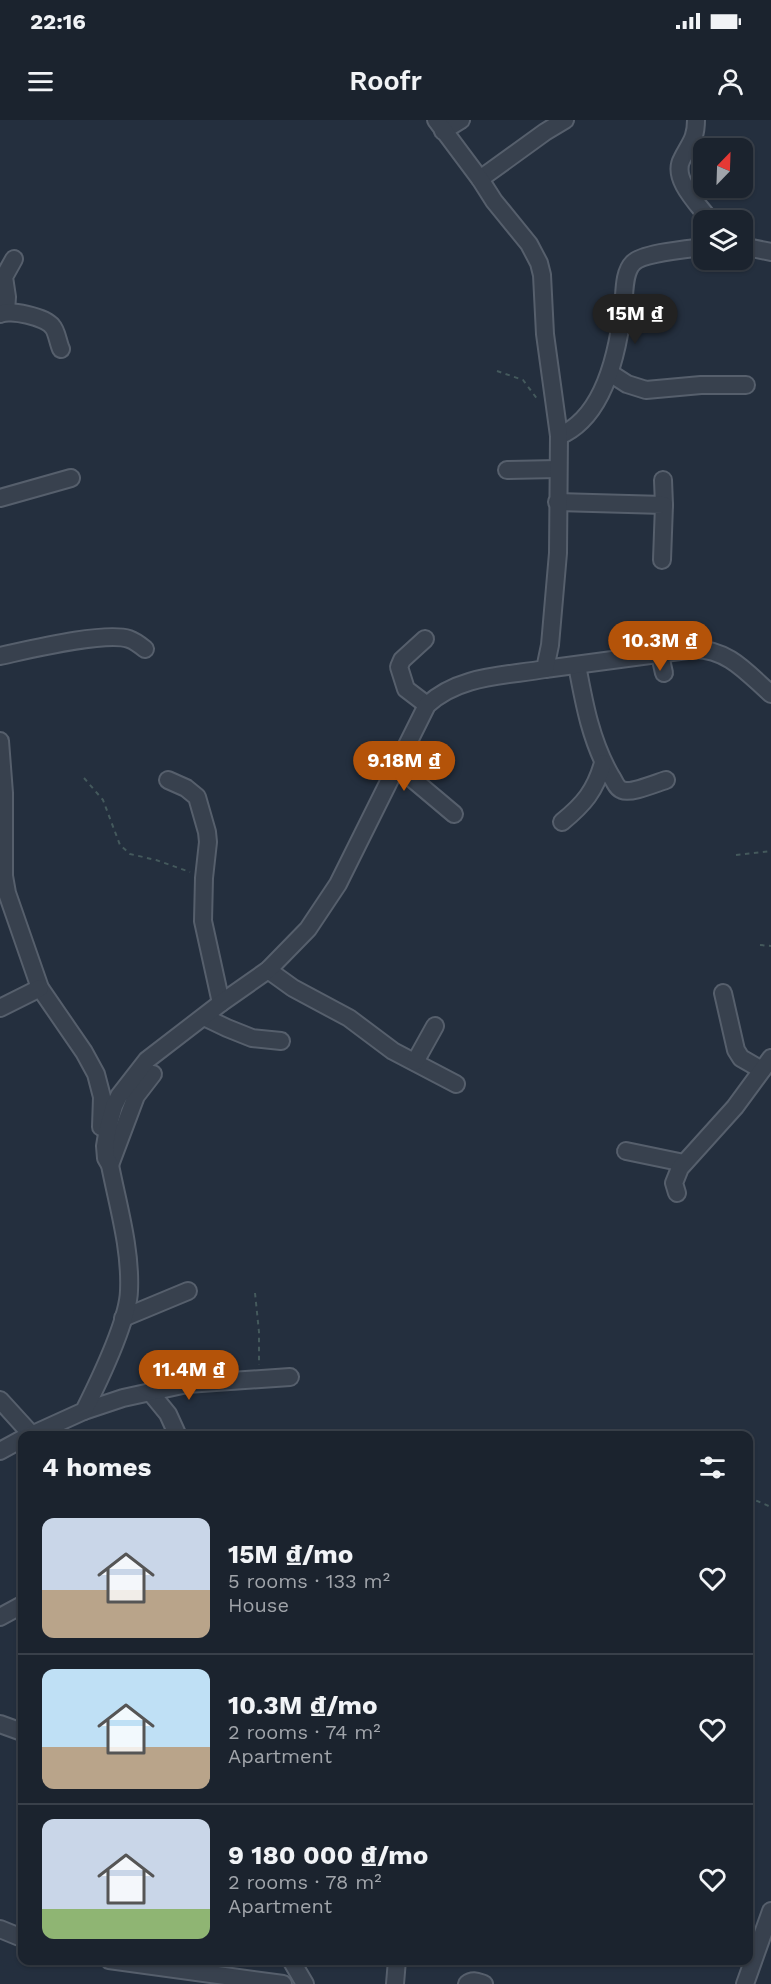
<!DOCTYPE html>
<html lang="en">
<head>
<meta charset="utf-8">
<style>
	:root { --surface:#1b232e; --page:#282f3a; --text:#f1f3f6; --muted:#a0a4aa; --line:#39404a; --accent:#b45309 }
	body { margin:0; font-family:"Work Sans",sans-serif; background:var(--page); color:var(--text); height:100vh; display:flex; flex-direction:column; font-size:22px; white-space:nowrap }
	* { box-sizing:border-box; margin:0 }
	p { font-size:20px; color:var(--muted) }
	.icon { flex:none; width:33px; height:33px; fill:none; stroke:currentColor; stroke-width:2; stroke-linecap:round; stroke-linejoin:round }
	.map { position:relative; flex:1; overflow:hidden }
	.sheet { position:absolute; left:18px; top:1311px; width:735px; height:534px; display:flex; flex-direction:column; background:var(--surface); border-radius:12px; box-shadow:0 2px 4px #0004,0 0 0 2px var(--line) }
	.sheet>* { flex:none }
	.needle { width:39px; rotate:23deg }
	.fabs { position:absolute; left:693px; top:18px; display:grid; gap:12px }
	.fabs a { display:grid; place-items:center; width:60px; height:60px; border-radius:12px; background:var(--surface); box-shadow:0 2px 4px #0004,0 0 0 2px var(--line); font-size:30px }
	.price { position:absolute; translate:-50% -51px; padding:0 14px; border-radius:21px; background:var(--accent); color:#fff; font-size:20px; line-height:39px; filter:drop-shadow(0 2px 3px #0008) }
	.price::after { content:''; position:absolute; left:50%; top:36px; width:18px; height:14px; margin-left:-9px; background:inherit; clip-path:polygon(0 0,100% 0,50% 100%) }
	.price.active { background:#222; color:#fff }
	ul { padding:0; list-style:none }
	li { display:flex; align-items:center; gap:18px; height:150px; padding:0 24px }
	li+li { border-top:2px solid var(--line) }
	li span { display:grid; place-items:center; flex:none; width:168px; height:120px; border-radius:12px; color:#555 }
	li>.icon { margin-inline-start:auto }
	span .icon { width:72px; height:72px; fill:#fffc; stroke-width:1 }
	li b { font-size:26px }
	h2 { display:flex; justify-content:space-between; align-items:center; height:72px; padding:0 24px; font-size:26px }
	.status { display:flex; justify-content:space-between; align-items:center; height:42px; padding:0 30px; background:var(--surface); direction:ltr }
	.status svg { height:16px; fill:currentColor }
	header { display:flex; justify-content:space-between; align-items:center; height:78px; padding:0 24px; background:var(--surface); font-size:27px; font-weight:600 }
	.map>svg:first-child { display:block }
</style>
</head>
<body>
<div class="status"><b>22:16</b><svg viewBox="0 0 49 12"><path d="M0 12V9h3v3zM5 12V6h3v6zM10 12V3h3v9zM15 12V0h3v12zM26 1h20v11H26zM47 4h2v5h-2z"/></svg></div>
<header><svg class="icon" aria-label="menu" viewBox="0 0 24 24"><path d="M4 6h16M4 12h16M4 18h16"/></svg>Roofr<svg class="icon" aria-label="person" viewBox="0 0 24 24"><circle cx="12" cy="8" r="4"/><path d="M4 21q1-7 8-7t8 7"/></svg></header>
<div class="map">
<svg width="771" height="1864" viewBox="0 0 771 1864">
	<rect width="100%" height="100%" fill="#242f3e"/>
	<g fill="none" stroke-linecap="round" stroke-linejoin="round">
		<g stroke="#565f6c" stroke-width="20">
			<g id="minor">
				<path d="M696,0C696,19 690,23 682,39C671,59 699,85 710,100"/>
				<polyline points="443,11 461,0"/>
				<polyline points="480,59 545,12 565,0"/>
				<polyline points="742,126 771,132"/>
				<polyline points="6,191 7,177 4,157 14,139"/>
				<path d="M0,194C10,189 45,197 52,206C57,211 58,223 61,229"/>
				<polyline points="610,253 627,264 646,270 701,265 746,265"/>
				<path d="M559,316C605,297 618,231 623,187C625,174 623,153 633,143C642,133 688,129 704,127"/>
				<polyline points="507,350 558,349"/>
				<polyline points="663,360 664,385"/>
				<polyline points="0,378 71,358"/>
				<polyline points="557,382 664,385 662,440"/>
				<polyline points="425,519 402,540 399,547 406,569 427,585"/>
				<polyline points="660,535 664,553"/>
				<path d="M0,536C28,530 105,511 129,519C135,521 140,525 145,529"/>
				<path d="M577,545C584,583 591,622 611,656C614,660 616,668 622,670C631,674 656,663 666,660"/>
				<path d="M545,549L695,529C729,530 746,552 771,574"/>
				<polyline points="0,621 4,673 4,756 7,773 40,868 84,932 96,954 102,977 101,1007"/>
				<polyline points="397,646 454,694"/>
				<polyline points="168,660 186,668 197,677 207,712 208,722 204,758 203,801 221,883"/>
				<path d="M562,702C584,684 595,671 603,643"/>
				<polyline points="268,850 293,868 349,898 393,931 456,964"/>
				<polyline points="723,873 736,930 741,938 762,950"/>
				<polyline points="0,888 40,868"/>
				<polyline points="204,897 227,908 252,918 281,921"/>
				<polyline points="415,942 435,906"/>
				<polyline points="626,1031 684,1043"/>
				<polyline points="110,1045 136,976 153,954"/>
				<polyline points="677,1073 674,1063 680,1048 735,987 771,938"/>
				<polyline points="123,1198 188,1171"/>
				<polyline points="150,1272 168,1294 178,1316"/>
				<polyline points="0,1280 31,1314"/>
				<polyline points="84,1291 123,1278 187,1264 290,1257"/>
				<path d="M29,1316L84,1291C98,1263 128,1202 129,1171C131,1129 118,1086 110,1045L106,1038L105,1026L108,1008L114,986L119,976L147,940L221,883L268,850L308,809L338,764L427,585C459,555 505,556 545,549L550,525L558,433L559,316L545,214L542,155L539,143L529,124L494,81L480,59L436,0"/>
				<polyline points="0,1331 22,1319"/>
				<polyline points="0,1497 22,1485"/>
				<polyline points="0,1604 22,1612"/>
				<polyline points="0,1809 22,1818"/>
				<polyline points="109,1840 283,1864"/>
				<polyline points="291,1840 305,1864"/>
				<polyline points="395,1864 397,1840"/>
				<path d="M467,1864C473,1859 478,1862 484,1864"/>
				<polyline points="745,1864 771,1791"/>
			</g>
		</g>
		<g stroke="#44595c" stroke-width="2" stroke-dasharray="4.5 4.5" stroke-linecap="butt">
			<polyline points="497,251 523,260 538,280"/>
			<polyline points="84,658 103,680 120,725 130,734 156,740 190,752"/>
			<polyline points="736,735 771,731"/>
			<polyline points="760,825 771,826"/>
			<polyline points="255,1173 259,1212 259,1245"/>
			<polyline points="748,1377 771,1387"/>
		</g>
		<use href="#minor" stroke="#38414e" stroke-width="16"/>
	</g>
</svg>
<div class="fabs">
<a><svg class="needle" viewBox="-14 -14 28 28"><path d="M0-13l5 13h-10z" fill="#e53935"/><path d="M0 13l5-13h-10z" fill="#a0a4aa"/></svg></a>
<a><svg class="icon" aria-label="layers" viewBox="0 0 24 24"><path d="M12 4l9 5-9 5-9-5zM3 14l9 5 9-5"/></svg></a>
</div>
<b class="price active" style="left:635px;top:225px">15M ₫</b>
<b class="price" style="left:660px;top:552px">10.3M ₫</b>
<b class="price" style="left:404px;top:672px">9.18M ₫</b>
<b class="price" style="left:189px;top:1281px">11.4M ₫</b>
<section class="sheet">
<h2>4 homes<svg class="icon" aria-label="filters" viewBox="0 0 24 24"><path d="M4 7h16M4 17h16"/><circle cx="9" cy="7" r="2"/><circle cx="15" cy="17" r="2"/></svg></h2>
<ul>
<li><span style="background:linear-gradient(#c9d6e8 60%,#b9a48a 0)"><svg class="icon" aria-label="home" viewBox="0 0 24 24"><path d="M3 11l9-7 9 7M6 9v11h12V9"/></svg></span><div><b>15M ₫/mo</b><p>5 rooms · 133 m²</p><p>House</p></div><svg class="icon" aria-label="heart" viewBox="0 0 24 24"><path d="M12 20l-8-8c-3-5 5-10 8-4 3-6 11-1 8 4z"/></svg></li>
<li><span style="background:linear-gradient(#bfe0f5 65%,#b9a48a 0)"><svg class="icon" aria-label="home" viewBox="0 0 24 24"><path d="M3 11l9-7 9 7M6 9v11h12V9"/></svg></span><div><b>10.3M ₫/mo</b><p>2 rooms · 74 m²</p><p>Apartment</p></div><svg class="icon" aria-label="heart" viewBox="0 0 24 24"><path d="M12 20l-8-8c-3-5 5-10 8-4 3-6 11-1 8 4z"/></svg></li>
<li><span style="background:linear-gradient(#c9d6e8 75%,#8fb573 0)"><svg class="icon" aria-label="home" viewBox="0 0 24 24"><path d="M3 11l9-7 9 7M6 9v11h12V9"/></svg></span><div><b>9 180 000 ₫/mo</b><p>2 rooms · 78 m²</p><p>Apartment</p></div><svg class="icon" aria-label="heart" viewBox="0 0 24 24"><path d="M12 20l-8-8c-3-5 5-10 8-4 3-6 11-1 8 4z"/></svg></li>
</ul>
</section>
</div>
</body>
</html>
